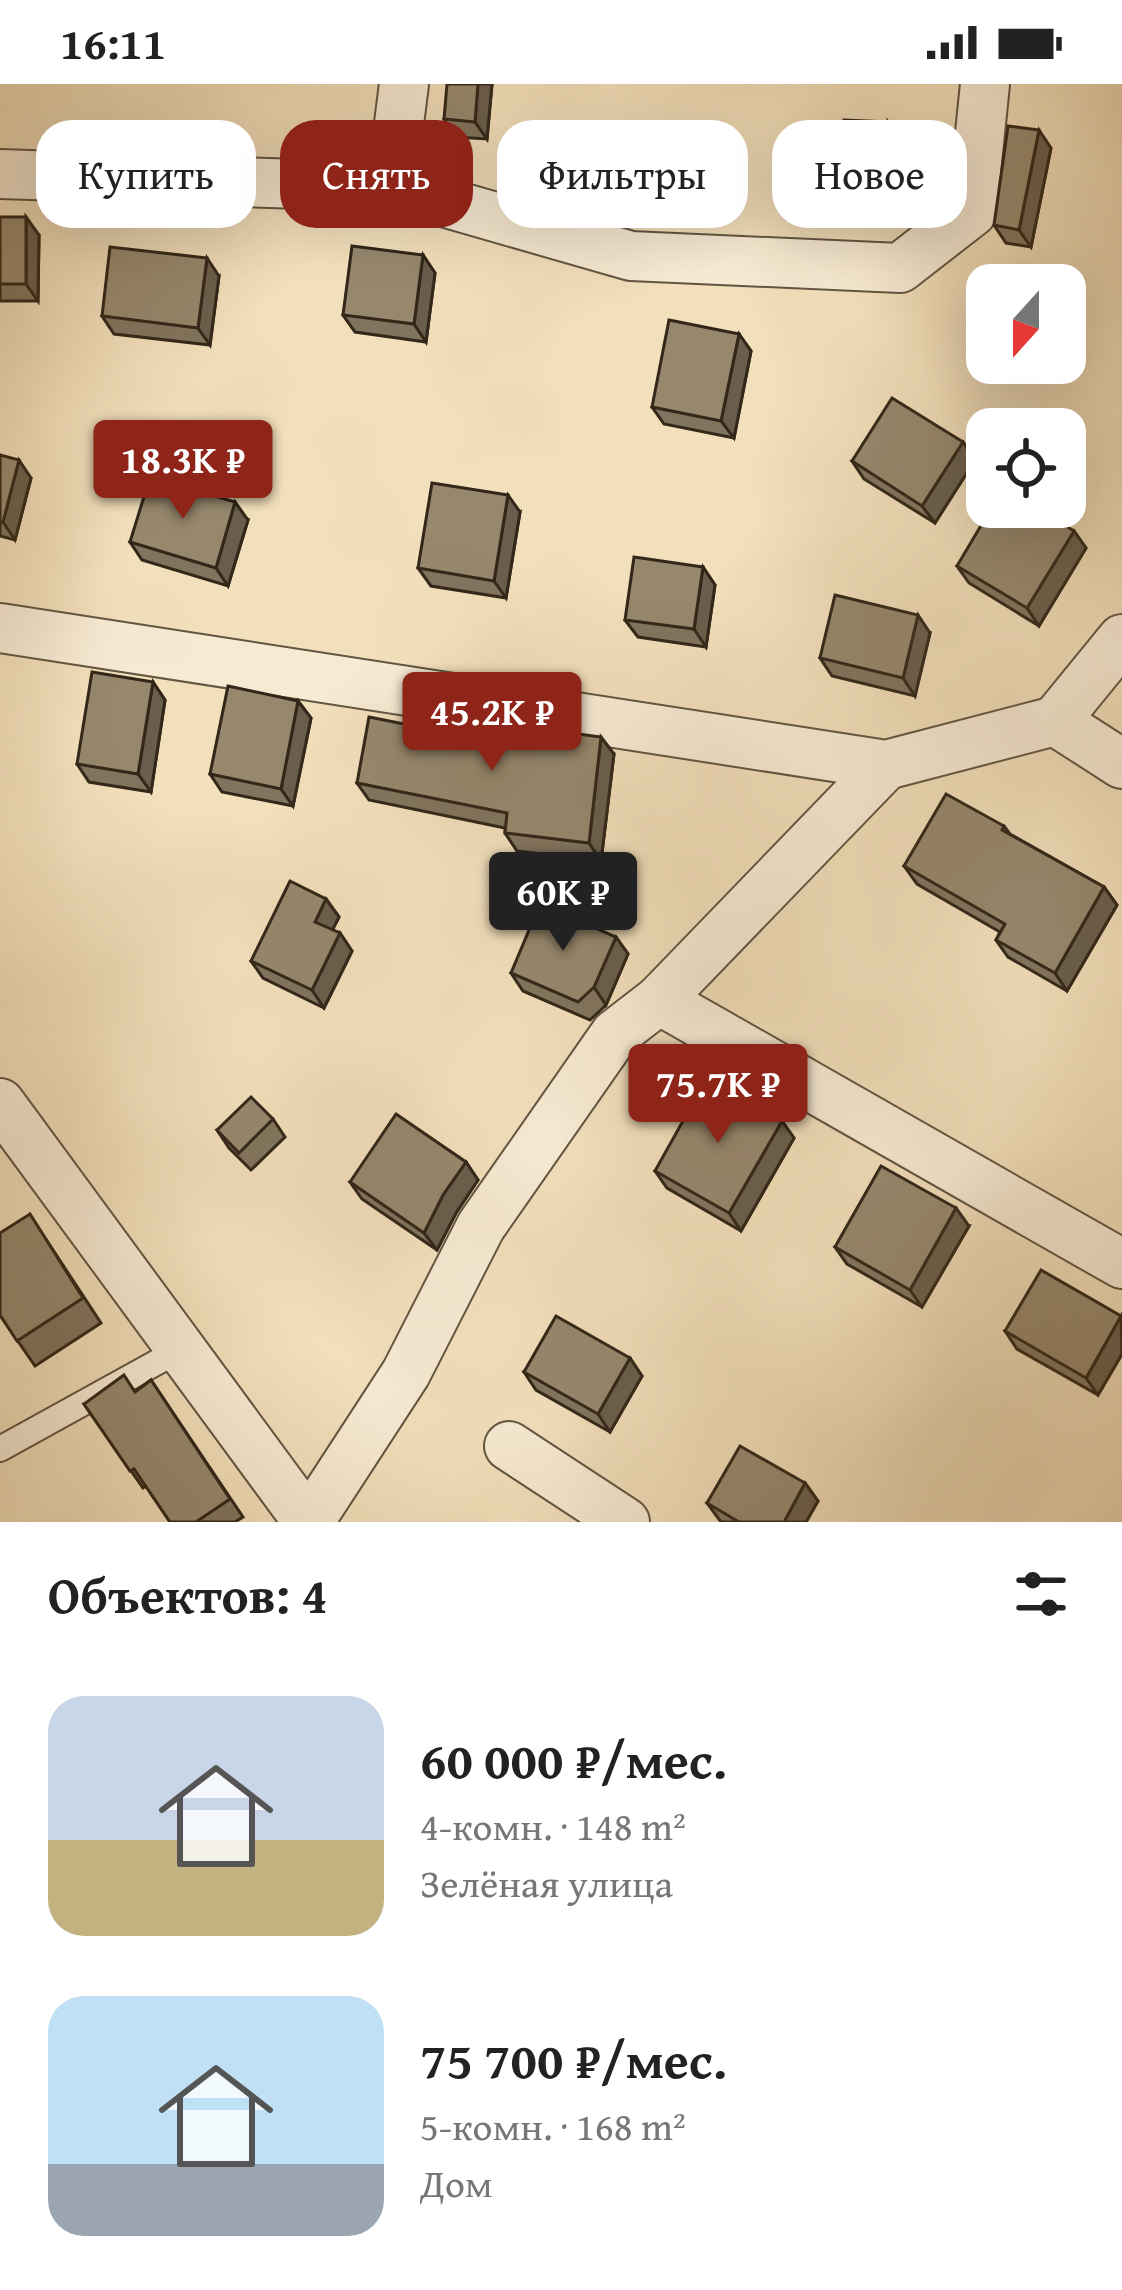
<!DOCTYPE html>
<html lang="ru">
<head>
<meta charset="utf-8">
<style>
	:root { --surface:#fff; --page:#f2f2f2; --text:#222; --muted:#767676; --accent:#8f2418 }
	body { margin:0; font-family:"Gentium Book Plus",serif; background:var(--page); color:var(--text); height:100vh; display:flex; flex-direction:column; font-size:45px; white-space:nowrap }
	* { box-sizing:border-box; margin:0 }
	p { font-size:39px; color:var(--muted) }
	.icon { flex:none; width:66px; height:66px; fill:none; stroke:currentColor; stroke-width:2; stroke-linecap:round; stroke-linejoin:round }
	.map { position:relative; height:1438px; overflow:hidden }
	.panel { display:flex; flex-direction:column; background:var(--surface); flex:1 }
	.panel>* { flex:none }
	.top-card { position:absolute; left:36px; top:36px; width:1050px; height:108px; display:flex; gap:24px }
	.needle { width:78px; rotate:201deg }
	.controls { position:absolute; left:966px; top:180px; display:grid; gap:24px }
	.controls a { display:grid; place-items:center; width:120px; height:120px; border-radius:24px; background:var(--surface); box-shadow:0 12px 48px #0002; font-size:60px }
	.price { position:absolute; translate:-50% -102px; padding:0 27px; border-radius:12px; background:var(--accent); color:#fff; font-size:39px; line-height:78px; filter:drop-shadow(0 3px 6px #0008) }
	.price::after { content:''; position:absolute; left:50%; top:72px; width:36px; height:27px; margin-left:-18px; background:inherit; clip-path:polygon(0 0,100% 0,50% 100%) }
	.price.active { background:#222; color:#fff }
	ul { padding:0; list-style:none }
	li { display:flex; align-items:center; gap:36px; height:300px; padding:0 48px }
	li span { display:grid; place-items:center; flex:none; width:336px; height:240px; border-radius:36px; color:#555 }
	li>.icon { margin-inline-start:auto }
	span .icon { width:144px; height:144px; fill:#fffc; stroke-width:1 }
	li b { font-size:51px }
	h2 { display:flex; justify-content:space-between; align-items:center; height:144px; padding:0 48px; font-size:51px }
	.chip { padding:0 42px; border-radius:36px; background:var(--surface); box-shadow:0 12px 48px #0002; font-size:42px; line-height:108px }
	.chip.active { background:var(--accent); color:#fff }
	.status { display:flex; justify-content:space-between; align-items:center; height:84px; padding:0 60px; background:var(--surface); direction:ltr }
	.status svg { height:33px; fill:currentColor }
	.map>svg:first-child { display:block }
</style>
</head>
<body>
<div class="status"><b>16:11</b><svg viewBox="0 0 49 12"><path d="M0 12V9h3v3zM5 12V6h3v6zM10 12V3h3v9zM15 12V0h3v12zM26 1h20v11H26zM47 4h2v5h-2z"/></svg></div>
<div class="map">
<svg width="1122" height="1438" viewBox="0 0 1122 1438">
	<rect width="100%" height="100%" fill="#f2dfbb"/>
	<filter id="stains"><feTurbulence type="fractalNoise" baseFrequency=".00167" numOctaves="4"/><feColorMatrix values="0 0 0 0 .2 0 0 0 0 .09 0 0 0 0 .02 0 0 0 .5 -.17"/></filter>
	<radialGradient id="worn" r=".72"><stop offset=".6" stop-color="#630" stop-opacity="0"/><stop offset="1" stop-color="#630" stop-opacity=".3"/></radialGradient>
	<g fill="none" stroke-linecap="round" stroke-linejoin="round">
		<g stroke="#625542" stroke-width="28">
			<polyline id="service" points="0,1365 181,1265"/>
		</g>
		<g stroke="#625542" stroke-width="52">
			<g id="minor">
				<polyline points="0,90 391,103 631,172 900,184 972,128 985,0"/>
				<polyline points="391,103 404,0"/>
				<polyline points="0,544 886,681 1055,637 1122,680"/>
				<polyline points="1055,637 1122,555"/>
				<polyline points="659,916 1122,1180"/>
				<polyline points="0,1019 308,1438"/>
				<polyline points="509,1362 625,1438"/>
				<polyline points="309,1438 406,1289 481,1142 615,950 659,916 886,681"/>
			</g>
		</g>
		<use href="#service" stroke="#f7ead3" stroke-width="24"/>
		<use href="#minor" stroke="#f7ead3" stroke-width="48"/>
	</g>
	<g fill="#81745e" stroke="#322719" stroke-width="3">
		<polygon points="492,0 487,55 456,53 444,35"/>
		<polygon points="901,56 898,126 853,124 841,106"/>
		<polygon points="1051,64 1031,163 1006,159 994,141"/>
		<polygon points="0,133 39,151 38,217 0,217"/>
		<polygon points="423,171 435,189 426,258 355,248 343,231"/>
		<polygon points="219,192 210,261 114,250 102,232"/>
		<polygon points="739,250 751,267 734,354 664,340 652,323"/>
		<polygon points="963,358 975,376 935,439 864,395 852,377"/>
		<polygon points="0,371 31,394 15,456 0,452"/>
		<polygon points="520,428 506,514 431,502 418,484"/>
		<polygon points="248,436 228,502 142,476 130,458"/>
		<polygon points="1074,447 1086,464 1039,542 969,499 957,482"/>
		<polygon points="703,483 715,501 706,563 638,553 625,536"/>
		<polygon points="930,549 915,612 832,592 820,574"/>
		<polygon points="153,598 165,616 151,708 89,698 77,680"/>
		<polygon points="298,617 311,634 293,722 222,708 210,690"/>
		<polygon points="515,662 614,670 601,777 517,767 505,749 505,744 369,716 357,699"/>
		<polygon points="1004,742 1010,750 1104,803 1117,821 1067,907 1008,873 996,856 1000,848 917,800 904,782"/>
		<polygon points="326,815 339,833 332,846 340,849 352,867 324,924 263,894 251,877"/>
		<polygon points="616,853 628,870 606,921 590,936 523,907 511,889"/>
		<polygon points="273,1035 285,1053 251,1086 229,1064 217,1046"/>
		<polygon points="782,1037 794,1054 741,1147 667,1104 655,1087"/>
		<polygon points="466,1078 478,1096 456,1129 437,1166 362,1115 350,1098"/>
		<polygon points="30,1131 101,1239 35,1282 0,1231"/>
		<polygon points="969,1142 922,1223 847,1180 835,1163"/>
		<polygon points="1121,1232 1122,1270 1098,1311 1017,1265 1005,1247"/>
		<polygon points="630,1274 642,1292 610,1348 536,1306 524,1288"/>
		<polygon points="151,1296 243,1433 235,1438 170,1438 146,1402 143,1404 84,1320 135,1308"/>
		<polygon points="805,1399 818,1417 806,1438 721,1438 707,1419"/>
	</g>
	<g fill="#695e4c" stroke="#322719" stroke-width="3">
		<polygon points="478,0 492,0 487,55 475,38"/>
		<polygon points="888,38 901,56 898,126 885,109"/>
		<polygon points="1039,46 1051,64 1031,163 1019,146"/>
		<polygon points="26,133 39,151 38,217 26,200"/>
		<polygon points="423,171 435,189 426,258 414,240"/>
		<polygon points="207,174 219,192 210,261 198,244"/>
		<polygon points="739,250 751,267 734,354 721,337"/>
		<polygon points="963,358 975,376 935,439 922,422"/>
		<polygon points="19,376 31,394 15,456 3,438"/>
		<polygon points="508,411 520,428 506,514 494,497"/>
		<polygon points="235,418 248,436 228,502 216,484"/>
		<polygon points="1074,447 1086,464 1039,542 1027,524"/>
		<polygon points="703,483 715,501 706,563 694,545"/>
		<polygon points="918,531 930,549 915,612 903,594"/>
		<polygon points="153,598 165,616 151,708 138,690"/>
		<polygon points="298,617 311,634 293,722 281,705"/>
		<polygon points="601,653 614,670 601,777 589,759"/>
		<polygon points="1104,803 1117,821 1067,907 1055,889"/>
		<polygon points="326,815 339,833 328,855 315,838"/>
		<polygon points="340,849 352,867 324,924 312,906"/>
		<polygon points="616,853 628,870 606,921 594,903"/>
		<polygon points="782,1037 794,1054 741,1147 729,1129"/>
		<polygon points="466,1078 478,1096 456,1129 437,1166 424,1149 443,1111"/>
		<polygon points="956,1124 969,1142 922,1223 910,1206"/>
		<polygon points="1121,1232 1122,1270 1098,1311 1086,1294"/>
		<polygon points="630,1274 642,1292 610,1348 598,1330"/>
		<polygon points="805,1399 818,1417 806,1438 784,1438"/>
	</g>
	<g fill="#96876d" stroke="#322719" stroke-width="3">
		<polygon points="447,0 478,0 475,38 444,35"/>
		<polygon points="844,36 888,38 885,109 841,106"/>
		<polygon points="1008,42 1039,46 1019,146 994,141"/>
		<rect x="0" y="133" width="26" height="67"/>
		<polygon points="352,162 423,171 414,240 343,231"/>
		<polygon points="110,163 207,174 198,244 102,232"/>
		<polygon points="669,236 739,250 721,337 652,323"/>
		<polygon points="892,314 963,358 922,422 852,377"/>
		<polygon points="0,371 19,376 3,438 0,438"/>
		<polygon points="150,393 235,418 216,484 130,458"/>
		<polygon points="432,399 508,411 494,497 418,484"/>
		<polygon points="992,423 1035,423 1074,447 1027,524 957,482"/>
		<polygon points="634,473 703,483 694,545 625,536"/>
		<polygon points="835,511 918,531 903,594 820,574"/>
		<polygon points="92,588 153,598 138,690 77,680"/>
		<polygon points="228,602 298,617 281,705 210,690"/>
		<polygon points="369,633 515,662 517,642 601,653 589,759 505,749 507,729 357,699"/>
		<polygon points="946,710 1004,742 1002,746 1104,803 1055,889 996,856 1005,840 904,782"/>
		<polygon points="290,797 326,815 315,838 340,849 312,906 251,877"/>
		<polygon points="540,820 616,853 594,903 578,918 511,889"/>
		<polygon points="707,994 782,1037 729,1129 655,1087"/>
		<polygon points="251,1013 273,1035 239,1069 217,1046"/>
		<polygon points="396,1030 466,1078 443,1111 424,1149 350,1098"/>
		<polygon points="881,1082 956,1124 910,1206 835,1163"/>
		<polygon points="30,1130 83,1214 17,1257 0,1231 0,1149"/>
		<polygon points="1041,1186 1121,1232 1086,1294 1005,1247"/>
		<polygon points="556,1232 630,1274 598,1330 524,1288"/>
		<polygon points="124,1291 135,1308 151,1296 230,1415 196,1438 170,1438 134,1385 130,1387 84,1320"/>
		<polygon points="740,1362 805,1399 784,1438 739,1438 707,1419"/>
	</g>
	<rect width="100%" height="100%" filter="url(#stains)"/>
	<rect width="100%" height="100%" fill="url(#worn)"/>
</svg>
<div class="controls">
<a><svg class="needle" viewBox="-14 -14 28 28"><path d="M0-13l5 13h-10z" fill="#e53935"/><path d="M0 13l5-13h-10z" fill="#767676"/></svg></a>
<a><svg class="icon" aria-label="locate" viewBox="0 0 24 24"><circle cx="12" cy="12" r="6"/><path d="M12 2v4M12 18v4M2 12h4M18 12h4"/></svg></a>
</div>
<b class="price" style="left:183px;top:438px">18.3K ₽</b>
<b class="price" style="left:492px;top:690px">45.2K ₽</b>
<b class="price active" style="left:563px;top:870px">60K ₽</b>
<b class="price" style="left:718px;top:1062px">75.7K ₽</b>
<div class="top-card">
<a class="chip">Купить</a>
<a class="chip active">Снять</a>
<a class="chip">Фильтры</a>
<a class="chip">Новое</a>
</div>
</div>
<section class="panel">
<h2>Объектов: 4<svg class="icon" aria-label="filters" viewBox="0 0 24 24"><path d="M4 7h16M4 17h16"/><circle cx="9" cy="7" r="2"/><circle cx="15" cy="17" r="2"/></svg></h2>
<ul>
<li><span style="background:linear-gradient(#c9d6e8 60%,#c2b280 0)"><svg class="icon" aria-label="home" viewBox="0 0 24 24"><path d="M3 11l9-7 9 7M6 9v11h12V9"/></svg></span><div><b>60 000 ₽/мес.</b><p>4-комн. · 148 m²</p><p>Зелёная улица</p></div></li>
<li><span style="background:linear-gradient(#bfe0f5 70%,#9aa5b1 0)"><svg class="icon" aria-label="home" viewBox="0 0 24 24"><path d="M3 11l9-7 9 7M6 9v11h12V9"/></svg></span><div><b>75 700 ₽/мес.</b><p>5-комн. · 168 m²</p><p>Дом</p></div></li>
</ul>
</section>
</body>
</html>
